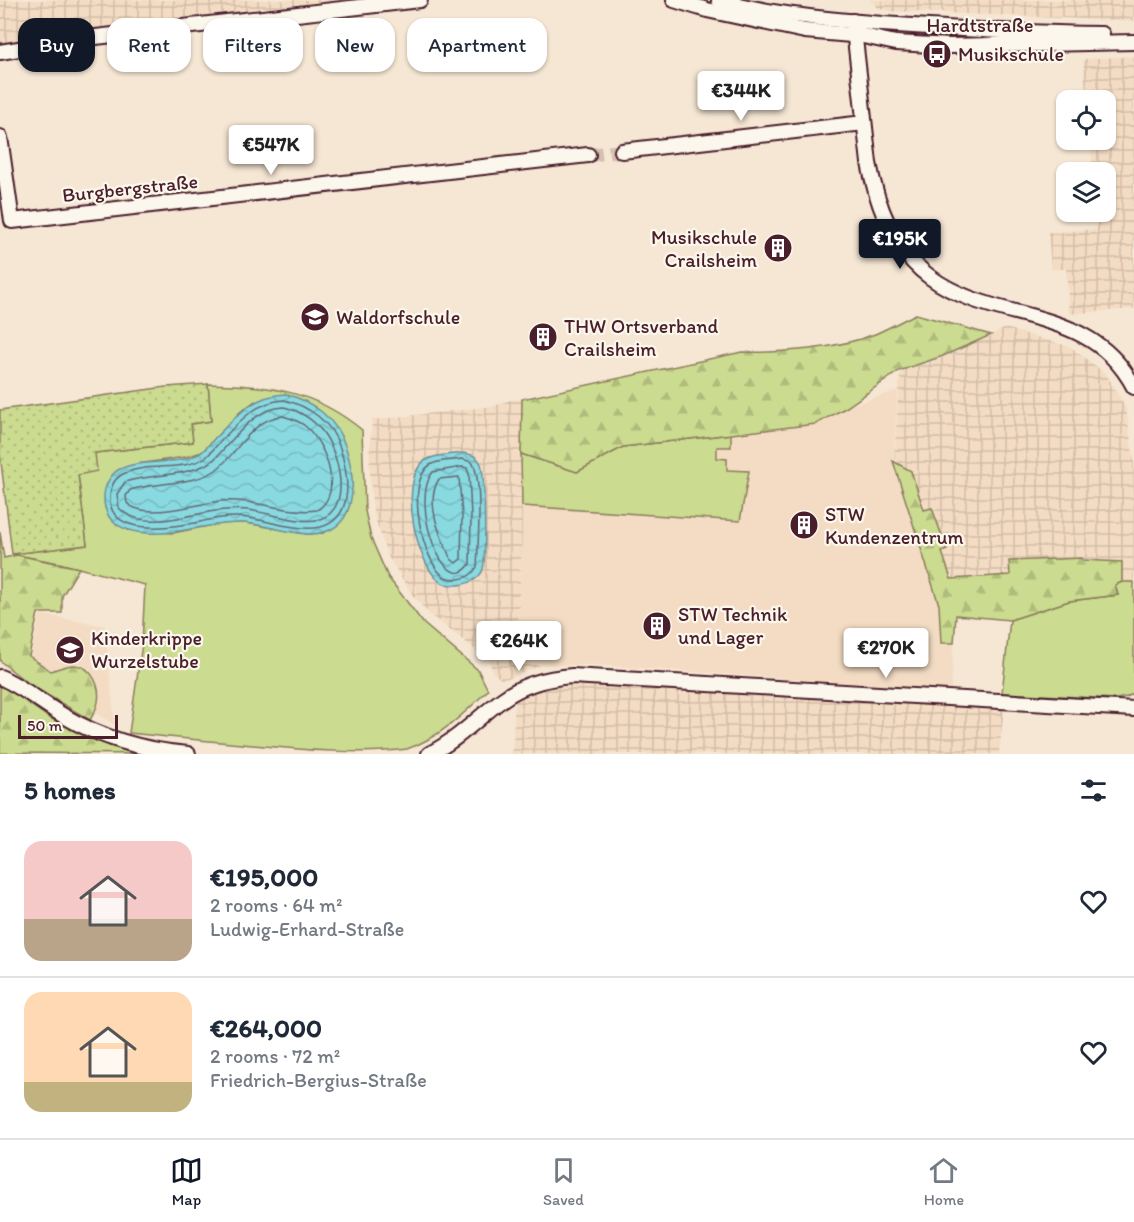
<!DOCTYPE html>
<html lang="en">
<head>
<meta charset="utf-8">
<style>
	:root { --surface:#fff; --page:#f2f2f3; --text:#1f2937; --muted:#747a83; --line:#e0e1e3; --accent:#111827 }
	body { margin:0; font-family:Itim,sans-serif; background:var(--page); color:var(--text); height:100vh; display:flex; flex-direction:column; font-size:22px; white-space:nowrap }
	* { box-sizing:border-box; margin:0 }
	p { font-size:20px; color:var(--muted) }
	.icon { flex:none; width:33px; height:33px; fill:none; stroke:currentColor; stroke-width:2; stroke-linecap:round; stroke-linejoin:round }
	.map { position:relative; height:754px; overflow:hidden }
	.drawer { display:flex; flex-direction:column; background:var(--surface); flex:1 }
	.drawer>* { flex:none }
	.guide { position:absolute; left:18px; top:18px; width:600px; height:54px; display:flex; gap:12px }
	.fabs { position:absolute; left:1056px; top:90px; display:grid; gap:12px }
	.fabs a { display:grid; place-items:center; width:60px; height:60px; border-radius:12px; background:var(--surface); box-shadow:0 2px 4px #0004; font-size:30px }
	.scale { position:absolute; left:18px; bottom:15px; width:100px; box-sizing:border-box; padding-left:6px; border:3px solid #4a1f2b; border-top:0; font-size:16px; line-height:21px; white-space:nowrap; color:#4a1f2b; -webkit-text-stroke:4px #fbf7ec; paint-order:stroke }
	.price { position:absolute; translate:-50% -51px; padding:0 14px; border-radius:6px; background:#fff; color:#222; font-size:20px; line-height:39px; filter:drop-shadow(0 2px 3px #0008) }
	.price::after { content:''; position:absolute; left:50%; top:36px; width:18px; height:14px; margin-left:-9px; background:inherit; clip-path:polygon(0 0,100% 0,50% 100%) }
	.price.on { background:var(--accent); color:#fff }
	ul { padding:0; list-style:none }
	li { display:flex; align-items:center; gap:18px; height:150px; padding:0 24px }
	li+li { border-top:2px solid var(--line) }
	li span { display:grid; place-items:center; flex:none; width:168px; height:120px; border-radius:18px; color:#555 }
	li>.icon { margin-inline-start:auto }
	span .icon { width:72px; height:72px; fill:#fffc; stroke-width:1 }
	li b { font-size:26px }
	h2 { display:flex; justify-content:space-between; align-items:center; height:72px; padding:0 24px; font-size:26px }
	.pill { padding:0 21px; border-radius:18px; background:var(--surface); box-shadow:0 2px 4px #0004; font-size:21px; line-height:54px }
	.pill.on { background:var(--accent); color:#fff }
	.menu { display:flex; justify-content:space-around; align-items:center; height:84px; border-top:2px solid var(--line); background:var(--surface); font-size:16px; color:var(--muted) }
	.menu a { display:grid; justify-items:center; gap:3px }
	.menu .on { color:var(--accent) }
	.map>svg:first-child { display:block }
</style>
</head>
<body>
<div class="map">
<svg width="1134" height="754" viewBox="0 0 1134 754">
	<defs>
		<pattern id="industrial-grid" width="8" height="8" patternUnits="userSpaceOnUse" patternTransform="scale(1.5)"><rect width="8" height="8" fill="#f3dcc3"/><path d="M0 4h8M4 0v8" fill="none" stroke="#d2bca8"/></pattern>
		<pattern id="forest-firs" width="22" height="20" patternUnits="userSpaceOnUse" patternTransform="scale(1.5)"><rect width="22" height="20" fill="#cbdb8f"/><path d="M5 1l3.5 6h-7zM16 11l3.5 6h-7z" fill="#b0bc7c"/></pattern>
		<pattern id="park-dots" width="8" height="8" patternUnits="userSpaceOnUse" patternTransform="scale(1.5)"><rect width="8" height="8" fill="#cbdb8f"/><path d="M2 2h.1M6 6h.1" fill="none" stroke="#b0bc7c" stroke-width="1.8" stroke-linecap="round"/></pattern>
		<pattern id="water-waves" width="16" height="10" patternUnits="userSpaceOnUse" patternTransform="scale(1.5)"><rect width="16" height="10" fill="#88d9e0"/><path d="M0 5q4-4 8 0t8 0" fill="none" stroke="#77bac0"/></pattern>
	</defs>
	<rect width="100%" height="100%" fill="#f6e7d4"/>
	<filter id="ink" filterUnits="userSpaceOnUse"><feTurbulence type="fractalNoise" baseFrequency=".0167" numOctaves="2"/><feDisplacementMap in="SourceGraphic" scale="12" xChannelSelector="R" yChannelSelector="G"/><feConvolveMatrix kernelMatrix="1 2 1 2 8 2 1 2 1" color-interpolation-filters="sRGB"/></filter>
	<g filter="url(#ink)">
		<g fill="#f3dcc3">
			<polygon points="898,390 893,461 939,605 941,642 954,643 951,690 594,665 516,665 522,538 521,454 578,472 623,447 816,424 847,407"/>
			<polygon points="40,614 105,626 115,725 27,674"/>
		</g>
		<g fill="url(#industrial-grid)">
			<polygon points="0,0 336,0 151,21 87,38 0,52"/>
			<polygon points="870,0 1134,0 1134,21 889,11 878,8"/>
			<polygon points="1134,56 1134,309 1069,314 1066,269 1051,269 1048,232 1097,229 1096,212 1106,212 1106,172 1093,172 1090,140 1106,140 1106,100 1087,100 1083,59"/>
			<polygon points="1006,328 1071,347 1106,374 1126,408 1134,461 1134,582 1122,582 1122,562 1082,560 1010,561 1010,575 951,579 942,552 946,551 931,508 924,510 911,471 894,459 900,372 944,357"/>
			<polygon points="522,399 522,538 516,664 541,665 510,678 501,679 493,673 489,660 430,615 413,596 387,555 373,511 371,492 369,459 372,420 494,406 510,400"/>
			<polygon points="603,682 1004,708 999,754 512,754 515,701 527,693 548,687 573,683"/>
		</g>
		<g fill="#cbdb8f" stroke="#8a7d5d" stroke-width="1.5" fill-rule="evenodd">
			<path d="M208,384C270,386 312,389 362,430L365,511L371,538L388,577L424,624L478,670L488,690C464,714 439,738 407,749C370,754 313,751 275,747C226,743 177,738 129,733L142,644L145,585L59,563L12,554L87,545L78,474L94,453L193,442L191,424L211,421ZM255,401L323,533L307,534L246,523H223L173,533L128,530L118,470L137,464L186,457L202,452L240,412Z"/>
			<polygon points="731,434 731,447 717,447 717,458 727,459 727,470 749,471 740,521 522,506 521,454 577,472 623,447"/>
			<polygon points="1122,582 1134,582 1134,693 1127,697 1116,699 1002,693 1010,620 1069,601 1118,595 1115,585"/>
		</g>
		<g fill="url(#forest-firs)" stroke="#8a7d5d" stroke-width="1.5">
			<path d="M916,314L991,335L943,356L899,371L847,407L816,424L623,447L577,472L521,454L522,399L742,352C783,353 837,349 875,334C889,328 903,320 916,314Z"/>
			<polygon points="893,461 911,471 924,510 932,508 947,550 942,552 951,579 1010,575 1009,561 1082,558 1083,560 1122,562 1122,582 1115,585 1118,595 1069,601 1010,620 956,615 954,643 941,643 939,605"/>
			<path d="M0,532L4,558L17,555L79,568L62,596V613H38L29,656L51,671C58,669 68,664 75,665C92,666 101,687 98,702C97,708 93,715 90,720L30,685L0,661Z"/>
			<polygon points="0,683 48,717 94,738 158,754 0,753"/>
		</g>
		<polygon fill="url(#park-dots)" stroke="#8a7d5d" stroke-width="1.5" points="208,384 211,421 191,424 193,442 95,453 97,471 78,475 87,545 12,554 0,454 0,410 166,387"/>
		<g fill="url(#water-waves)" stroke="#6f8f98" stroke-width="1.5">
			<path d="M285,394C313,401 337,419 346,448C357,483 358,535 308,534C287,533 266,525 245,523C227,522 210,526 191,529C162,535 103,541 104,497C104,487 110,475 118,470C142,457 180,467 202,452C207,448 211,442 215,438C237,416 251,396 285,394Z"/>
			<path d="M462,453C470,454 477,455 481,464C485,474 486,558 483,569C480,579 468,584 458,585C454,585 448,585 444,584C417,572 396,478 426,460C436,454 451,455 462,453Z"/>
		</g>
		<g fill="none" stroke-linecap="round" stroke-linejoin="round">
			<g stroke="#636973" stroke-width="1.5">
				<path d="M284,400C309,406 332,422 340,448C348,473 356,517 321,527C301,532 269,521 249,518C230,515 213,519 195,523C171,527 110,537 110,499C110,490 113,480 121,475C146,461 182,473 206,457C210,454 214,448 218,444C238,423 254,402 284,400Z"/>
				<path d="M284,407C299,411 312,418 322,431C338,451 354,508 320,519C303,525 266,512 248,510C240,509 232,510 225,510C195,511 144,534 119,508L117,494L125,482C151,474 182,477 207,464C213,462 217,456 221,452C239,433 256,408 284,407Z"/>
				<path d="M283,416C290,418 299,421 305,426C325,442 345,494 317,510C285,514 254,498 221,501C199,503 144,521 127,503L126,496L130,490C155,482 195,485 216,470C238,453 252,418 283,416Z"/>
				<path d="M462,459L472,462C483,477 478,545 477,567C473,574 468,578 459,579C454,579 449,579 445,577C423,565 404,482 430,465C438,460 452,461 462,459Z"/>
				<path d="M462,467L467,468L469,474L471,516L470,564C444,602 409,500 433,472Z"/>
				<path d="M459,477L462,516L461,559L456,563L451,559C441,538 424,502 439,479Z"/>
			</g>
			<polyline stroke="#d4bfb2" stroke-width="14" stroke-dasharray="14 7" stroke-linecap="butt" points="588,155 622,151"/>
			<g stroke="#4a1f2b" stroke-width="18">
				<g id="street">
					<polyline points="674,0 707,10 805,31 863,36 896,43 950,46 1134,42"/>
					<path d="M719,0C772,15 827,19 882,24C955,29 1029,33 1102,34"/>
					<path d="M853,21L869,163C877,205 894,251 930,277C996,326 1090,303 1134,387"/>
					<polyline points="0,52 87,38 420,0"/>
					<polyline points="0,137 12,221 588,155"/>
					<polyline points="622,151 864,123"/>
					<path d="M0,677C23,687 43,704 64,716C103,739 143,750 188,754"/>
					<path d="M429,754C458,740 478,717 503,699C523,684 548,678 572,676L1134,709"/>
				</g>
			</g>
			<use href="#street" stroke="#fbf7ec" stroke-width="14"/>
		</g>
	</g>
	<defs>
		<g id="bus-disc" transform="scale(1.5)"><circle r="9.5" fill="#4a1f2b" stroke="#fbf7ec"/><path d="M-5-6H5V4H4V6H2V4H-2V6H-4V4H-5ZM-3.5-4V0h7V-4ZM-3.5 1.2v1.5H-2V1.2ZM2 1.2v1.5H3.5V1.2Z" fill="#fff"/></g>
		<g id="building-disc" transform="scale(1.5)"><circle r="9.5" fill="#4a1f2b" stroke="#fbf7ec"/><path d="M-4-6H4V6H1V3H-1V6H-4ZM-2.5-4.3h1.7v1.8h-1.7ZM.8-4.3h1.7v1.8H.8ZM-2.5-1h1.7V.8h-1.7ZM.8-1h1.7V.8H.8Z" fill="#fff"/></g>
		<g id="school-disc" transform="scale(1.5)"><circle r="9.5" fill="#4a1f2b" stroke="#fbf7ec"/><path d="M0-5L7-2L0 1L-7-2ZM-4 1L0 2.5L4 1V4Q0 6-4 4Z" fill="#fff"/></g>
	</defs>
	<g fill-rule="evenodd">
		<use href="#bus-disc" x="937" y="54"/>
		<use href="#building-disc" x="778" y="248"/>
		<use href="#school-disc" x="315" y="317"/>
		<use href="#building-disc" x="543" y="337"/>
		<use href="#building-disc" x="804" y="525"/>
		<use href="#building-disc" x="657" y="626"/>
		<use href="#school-disc" x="70" y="650"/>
	</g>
	<g text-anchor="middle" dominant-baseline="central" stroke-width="4.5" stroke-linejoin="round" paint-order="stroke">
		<g font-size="20" fill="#4a1f2b" stroke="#fbf7ec">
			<text x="980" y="25">Hardtstraße</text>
			<text transform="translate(130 188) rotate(-6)">Burgbergstraße</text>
		</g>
		<g font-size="20" fill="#4a1f2b" stroke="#fbf7ec" text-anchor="start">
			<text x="958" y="54">Musikschule</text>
			<text x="757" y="237" text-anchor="end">Musikschule<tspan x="757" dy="23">Crailsheim</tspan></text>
			<text x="336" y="317">Waldorfschule</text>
			<text x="564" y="326">THW Ortsverband<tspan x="564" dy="23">Crailsheim</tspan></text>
			<text x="825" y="514">STW<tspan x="825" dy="23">Kundenzentrum</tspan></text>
			<text x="678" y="614">STW Technik<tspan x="678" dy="23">und Lager</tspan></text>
			<text x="91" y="638">Kinderkrippe<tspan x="91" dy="23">Wurzelstube</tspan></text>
		</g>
	</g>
</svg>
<div class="fabs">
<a><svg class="icon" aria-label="locate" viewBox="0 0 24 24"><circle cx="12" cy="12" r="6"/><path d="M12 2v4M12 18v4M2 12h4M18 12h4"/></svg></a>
<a><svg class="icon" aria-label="layers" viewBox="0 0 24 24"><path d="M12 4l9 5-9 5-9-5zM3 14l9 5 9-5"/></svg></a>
</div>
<div class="scale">50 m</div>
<b class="price" style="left:741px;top:122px">€344K</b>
<b class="price" style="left:271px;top:176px">€547K</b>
<b class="price on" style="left:900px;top:270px">€195K</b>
<b class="price" style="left:519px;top:672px">€264K</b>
<b class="price" style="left:886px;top:679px">€270K</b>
<div class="guide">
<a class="pill on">Buy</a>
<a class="pill">Rent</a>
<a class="pill">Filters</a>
<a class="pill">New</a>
<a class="pill">Apartment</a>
</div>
</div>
<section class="drawer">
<h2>5 homes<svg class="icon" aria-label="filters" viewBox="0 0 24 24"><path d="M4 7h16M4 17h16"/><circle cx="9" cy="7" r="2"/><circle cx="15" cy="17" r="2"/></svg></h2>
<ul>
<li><span style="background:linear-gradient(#f6c9c9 65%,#b9a48a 0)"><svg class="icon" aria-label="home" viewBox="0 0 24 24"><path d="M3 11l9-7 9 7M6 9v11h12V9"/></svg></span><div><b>€195,000</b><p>2 rooms · 64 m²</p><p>Ludwig-Erhard-Straße</p></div><svg class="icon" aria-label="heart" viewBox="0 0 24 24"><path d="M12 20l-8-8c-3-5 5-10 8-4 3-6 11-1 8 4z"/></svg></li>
<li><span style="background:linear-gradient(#ffd9b3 75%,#c2b280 0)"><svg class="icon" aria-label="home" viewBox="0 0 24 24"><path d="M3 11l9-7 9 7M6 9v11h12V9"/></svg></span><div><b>€264,000</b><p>2 rooms · 72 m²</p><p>Friedrich-Bergius-Straße</p></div><svg class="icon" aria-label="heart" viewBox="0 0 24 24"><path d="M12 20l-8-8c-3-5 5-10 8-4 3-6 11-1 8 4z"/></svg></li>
</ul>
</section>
<nav class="menu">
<a class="on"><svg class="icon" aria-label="map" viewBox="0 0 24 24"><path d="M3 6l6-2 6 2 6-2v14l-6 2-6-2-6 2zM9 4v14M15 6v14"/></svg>Map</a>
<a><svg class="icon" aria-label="saved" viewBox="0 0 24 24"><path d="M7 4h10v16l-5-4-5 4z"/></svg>Saved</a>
<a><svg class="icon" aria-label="home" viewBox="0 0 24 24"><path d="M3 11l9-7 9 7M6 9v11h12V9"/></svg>Home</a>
</nav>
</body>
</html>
